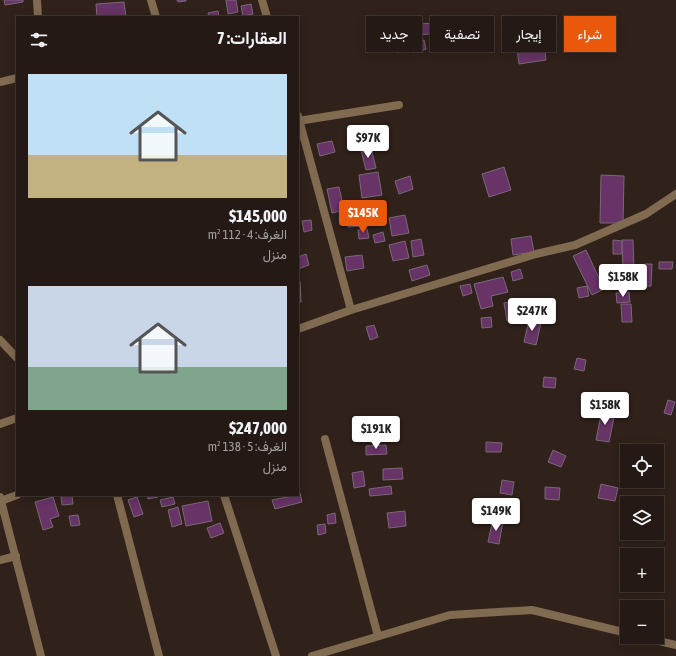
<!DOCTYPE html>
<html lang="ar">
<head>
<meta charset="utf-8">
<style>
	:root { --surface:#241914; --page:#302622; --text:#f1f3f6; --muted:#a3a0a0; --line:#413834; --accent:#ea580c }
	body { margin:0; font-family:"Asap Condensed",Vazirmatn,sans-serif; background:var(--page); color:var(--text); direction:rtl; height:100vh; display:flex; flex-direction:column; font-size:15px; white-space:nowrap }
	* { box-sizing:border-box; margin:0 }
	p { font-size:13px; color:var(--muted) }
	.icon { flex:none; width:22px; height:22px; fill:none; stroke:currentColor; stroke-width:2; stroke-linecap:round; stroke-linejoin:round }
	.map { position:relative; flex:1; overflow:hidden; direction:ltr }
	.panel { position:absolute; left:16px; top:16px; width:283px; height:480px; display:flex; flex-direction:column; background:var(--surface); border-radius:0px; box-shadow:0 2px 10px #0003,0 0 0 1px var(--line); direction:rtl }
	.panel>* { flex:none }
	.top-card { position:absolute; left:311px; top:16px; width:305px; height:36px; direction:rtl; display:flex; gap:8px }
	.controls { position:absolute; left:620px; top:444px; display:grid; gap:8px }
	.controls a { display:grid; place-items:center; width:44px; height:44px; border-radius:0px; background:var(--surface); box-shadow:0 2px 10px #0003,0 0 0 1px var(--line); font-size:20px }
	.price { position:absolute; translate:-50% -34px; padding:0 9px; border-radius:4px; background:#fff; color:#222; font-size:13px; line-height:26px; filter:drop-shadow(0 1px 2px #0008) }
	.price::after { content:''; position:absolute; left:50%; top:24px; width:12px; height:9px; margin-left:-6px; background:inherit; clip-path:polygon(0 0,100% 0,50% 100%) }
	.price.active { background:var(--accent); color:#fff }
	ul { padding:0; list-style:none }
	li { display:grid; align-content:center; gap:8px; height:212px; padding:0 12px }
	li span { display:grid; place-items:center; height:124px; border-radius:0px; color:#555 }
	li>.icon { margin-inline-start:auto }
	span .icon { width:72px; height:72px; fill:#fffc; stroke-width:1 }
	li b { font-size:17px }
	h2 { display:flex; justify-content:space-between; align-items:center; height:48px; padding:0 12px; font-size:17px }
	.pill { padding:0 14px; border-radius:0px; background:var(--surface); box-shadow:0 2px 10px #0003,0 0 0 1px var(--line); font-size:14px; line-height:36px }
	.pill.active { background:var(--accent); color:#fff }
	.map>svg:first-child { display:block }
</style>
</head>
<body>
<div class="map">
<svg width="676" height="656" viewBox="0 0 676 656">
	<rect width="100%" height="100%" fill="#30211a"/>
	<g fill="#683366" stroke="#786976">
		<polygon points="4,0 23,0 23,2 5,5"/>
		<polygon points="177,0 186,0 186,1 178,2"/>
		<polygon points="226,0 236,0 238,12 228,14"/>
		<polygon points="124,2 126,17 97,17 96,4"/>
		<polygon points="251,4 253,14 243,16 241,6"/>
		<polygon points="218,11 219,17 209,17 208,13"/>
		<polygon points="437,23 438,33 419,35 418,24"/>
		<polygon points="457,30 460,43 446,46 443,33"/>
		<polygon points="543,36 546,60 519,64 516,41"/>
		<polygon points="424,40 426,49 413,53 410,44"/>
		<polygon points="406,41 408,50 397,53 394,43"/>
		<polygon points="332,141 335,152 320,156 317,144"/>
		<polygon points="371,148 376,168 366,170 361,150"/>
		<polygon points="504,167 511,190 489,197 482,174"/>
		<polygon points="378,172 382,195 362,198 359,175"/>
		<polygon points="601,175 624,176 623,223 600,223"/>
		<polygon points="410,176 413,189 399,194 395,181"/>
		<polygon points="339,187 344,210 332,213 327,189"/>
		<polygon points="405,215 409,233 392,236 389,218"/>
		<polygon points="363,216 364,226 348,227 347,217"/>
		<polygon points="311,220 312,230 304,232 302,221"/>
		<polygon points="367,229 369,238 359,239 358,230"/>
		<polygon points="383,232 385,241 375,243 373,235"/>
		<polygon points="531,236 534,252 513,255 511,239"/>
		<polygon points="421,239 424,255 413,257 411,241"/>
		<polygon points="613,240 622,241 622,254 613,254"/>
		<polygon points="622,240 633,240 634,269 623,270"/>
		<polygon points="405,241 409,258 393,261 389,245"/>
		<polygon points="586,250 604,289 592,295 573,256"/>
		<polygon points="306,254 309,265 298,269 298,257"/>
		<polygon points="362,255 364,268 347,271 345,257"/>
		<polygon points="659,262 673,262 672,269 659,269"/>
		<polygon points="645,264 652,264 651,286 644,286"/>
		<polygon points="427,265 430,275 412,281 409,270"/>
		<polygon points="520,269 523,278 513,281 511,272"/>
		<polygon points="503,277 508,292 491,296 493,306 481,309 474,284"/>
		<polygon points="298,281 300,281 301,302 298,302"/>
		<polygon points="470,284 472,293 463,296 460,286"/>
		<polygon points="587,286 589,296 579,298 577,288"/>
		<polygon points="629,292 630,302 617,303 616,293"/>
		<polygon points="513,301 517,319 507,321 504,303"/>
		<polygon points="621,304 631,304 632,322 622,322"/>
		<polygon points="491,317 492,327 482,328 481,318"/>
		<polygon points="529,320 541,323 536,345 524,342"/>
		<polygon points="374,325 378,337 370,340 366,327"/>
		<polygon points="577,358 586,360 584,371 574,369"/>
		<polygon points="544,377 556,378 555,388 543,387"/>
		<polygon points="668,400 675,402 671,415 664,413"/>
		<polygon points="602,410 615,413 609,442 596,440"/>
		<polygon points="393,421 395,436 372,440 369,424"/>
		<polygon points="486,442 502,443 501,452 486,452"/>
		<polygon points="386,445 387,454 366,455 366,446"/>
		<polygon points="553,450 566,456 561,467 548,462"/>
		<polygon points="402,468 403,479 383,480 383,469"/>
		<polygon points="363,471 365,486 354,488 352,473"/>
		<polygon points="502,480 514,482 512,495 500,493"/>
		<polygon points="601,484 618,488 615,501 598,498"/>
		<polygon points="391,486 392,494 370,496 369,489"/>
		<polygon points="545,487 560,488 559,500 545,499"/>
		<polygon points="298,493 300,493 302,502 275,509 272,500 298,495"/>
		<polygon points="72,495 73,504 62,505 61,497"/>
		<polygon points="147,495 157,495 158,497 148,499"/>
		<polygon points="53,497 59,516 50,519 53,527 43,530 35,502"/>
		<polygon points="137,497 143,514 134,517 128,500"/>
		<polygon points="173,497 175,504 162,507 160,500"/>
		<polygon points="208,501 212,521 186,526 182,506"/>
		<polygon points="178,507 182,524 172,527 168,510"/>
		<polygon points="405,511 406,526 389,528 387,513"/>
		<polygon points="335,513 336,523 328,524 327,515"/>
		<polygon points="78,515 80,525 71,526 69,516"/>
		<polygon points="493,519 503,521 499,544 488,542"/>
		<polygon points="220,523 224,533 211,538 207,528"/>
		<polygon points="325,524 326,533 318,535 317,525"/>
	</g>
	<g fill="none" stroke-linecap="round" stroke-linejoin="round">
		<g stroke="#806a50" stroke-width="8">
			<polyline points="37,0 38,17"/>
			<polyline points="151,0 156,17"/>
			<polyline points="262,0 267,17"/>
			<polyline points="0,82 17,78"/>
			<polyline points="298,116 351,310"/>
			<polyline points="298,121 399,105"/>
			<polyline points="298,329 351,310 536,254 575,245 646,214 676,194"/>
			<polyline points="0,340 17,358"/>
			<polyline points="0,424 17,418"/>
			<polyline points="325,439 378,636"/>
			<polyline points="117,495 159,656"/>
			<polyline points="224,495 276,656"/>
			<polyline points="0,497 41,656"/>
			<polyline points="1,501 17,495"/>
			<polyline points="0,560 16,556"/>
			<polyline points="643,637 676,645"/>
			<polyline points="312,656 450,615 532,610 627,633"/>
		</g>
	</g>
</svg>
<div class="controls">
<a><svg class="icon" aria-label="locate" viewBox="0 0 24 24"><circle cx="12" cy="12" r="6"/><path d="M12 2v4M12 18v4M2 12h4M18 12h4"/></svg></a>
<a><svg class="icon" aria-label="layers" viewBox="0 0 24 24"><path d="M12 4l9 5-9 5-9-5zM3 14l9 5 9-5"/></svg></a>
<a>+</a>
<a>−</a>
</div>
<b class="price" style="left:368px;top:159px">$97K</b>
<b class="price active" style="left:363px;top:234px">$145K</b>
<b class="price" style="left:623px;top:298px">$158K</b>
<b class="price" style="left:532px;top:332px">$247K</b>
<b class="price" style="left:605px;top:426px">$158K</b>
<b class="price" style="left:376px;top:450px">$191K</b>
<b class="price" style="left:496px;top:532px">$149K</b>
<div class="top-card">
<a class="pill active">شراء</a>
<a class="pill">إيجار</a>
<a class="pill">تصفية</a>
<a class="pill">جديد</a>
</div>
<section class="panel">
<h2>العقارات: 7<svg class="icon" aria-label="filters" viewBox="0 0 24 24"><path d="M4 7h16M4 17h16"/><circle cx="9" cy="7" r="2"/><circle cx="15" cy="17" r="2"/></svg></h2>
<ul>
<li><span style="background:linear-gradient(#bfe0f5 65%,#c2b280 0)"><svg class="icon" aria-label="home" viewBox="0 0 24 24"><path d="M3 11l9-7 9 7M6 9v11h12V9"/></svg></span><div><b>$145,000</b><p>الغرف: 4 · 112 m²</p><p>منزل</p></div></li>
<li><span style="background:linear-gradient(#c9d6e8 65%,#7fa58c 0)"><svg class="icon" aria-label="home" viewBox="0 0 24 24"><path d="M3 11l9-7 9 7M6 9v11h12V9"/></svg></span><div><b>$247,000</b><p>الغرف: 5 · 138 m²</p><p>منزل</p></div></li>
</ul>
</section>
</div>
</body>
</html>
